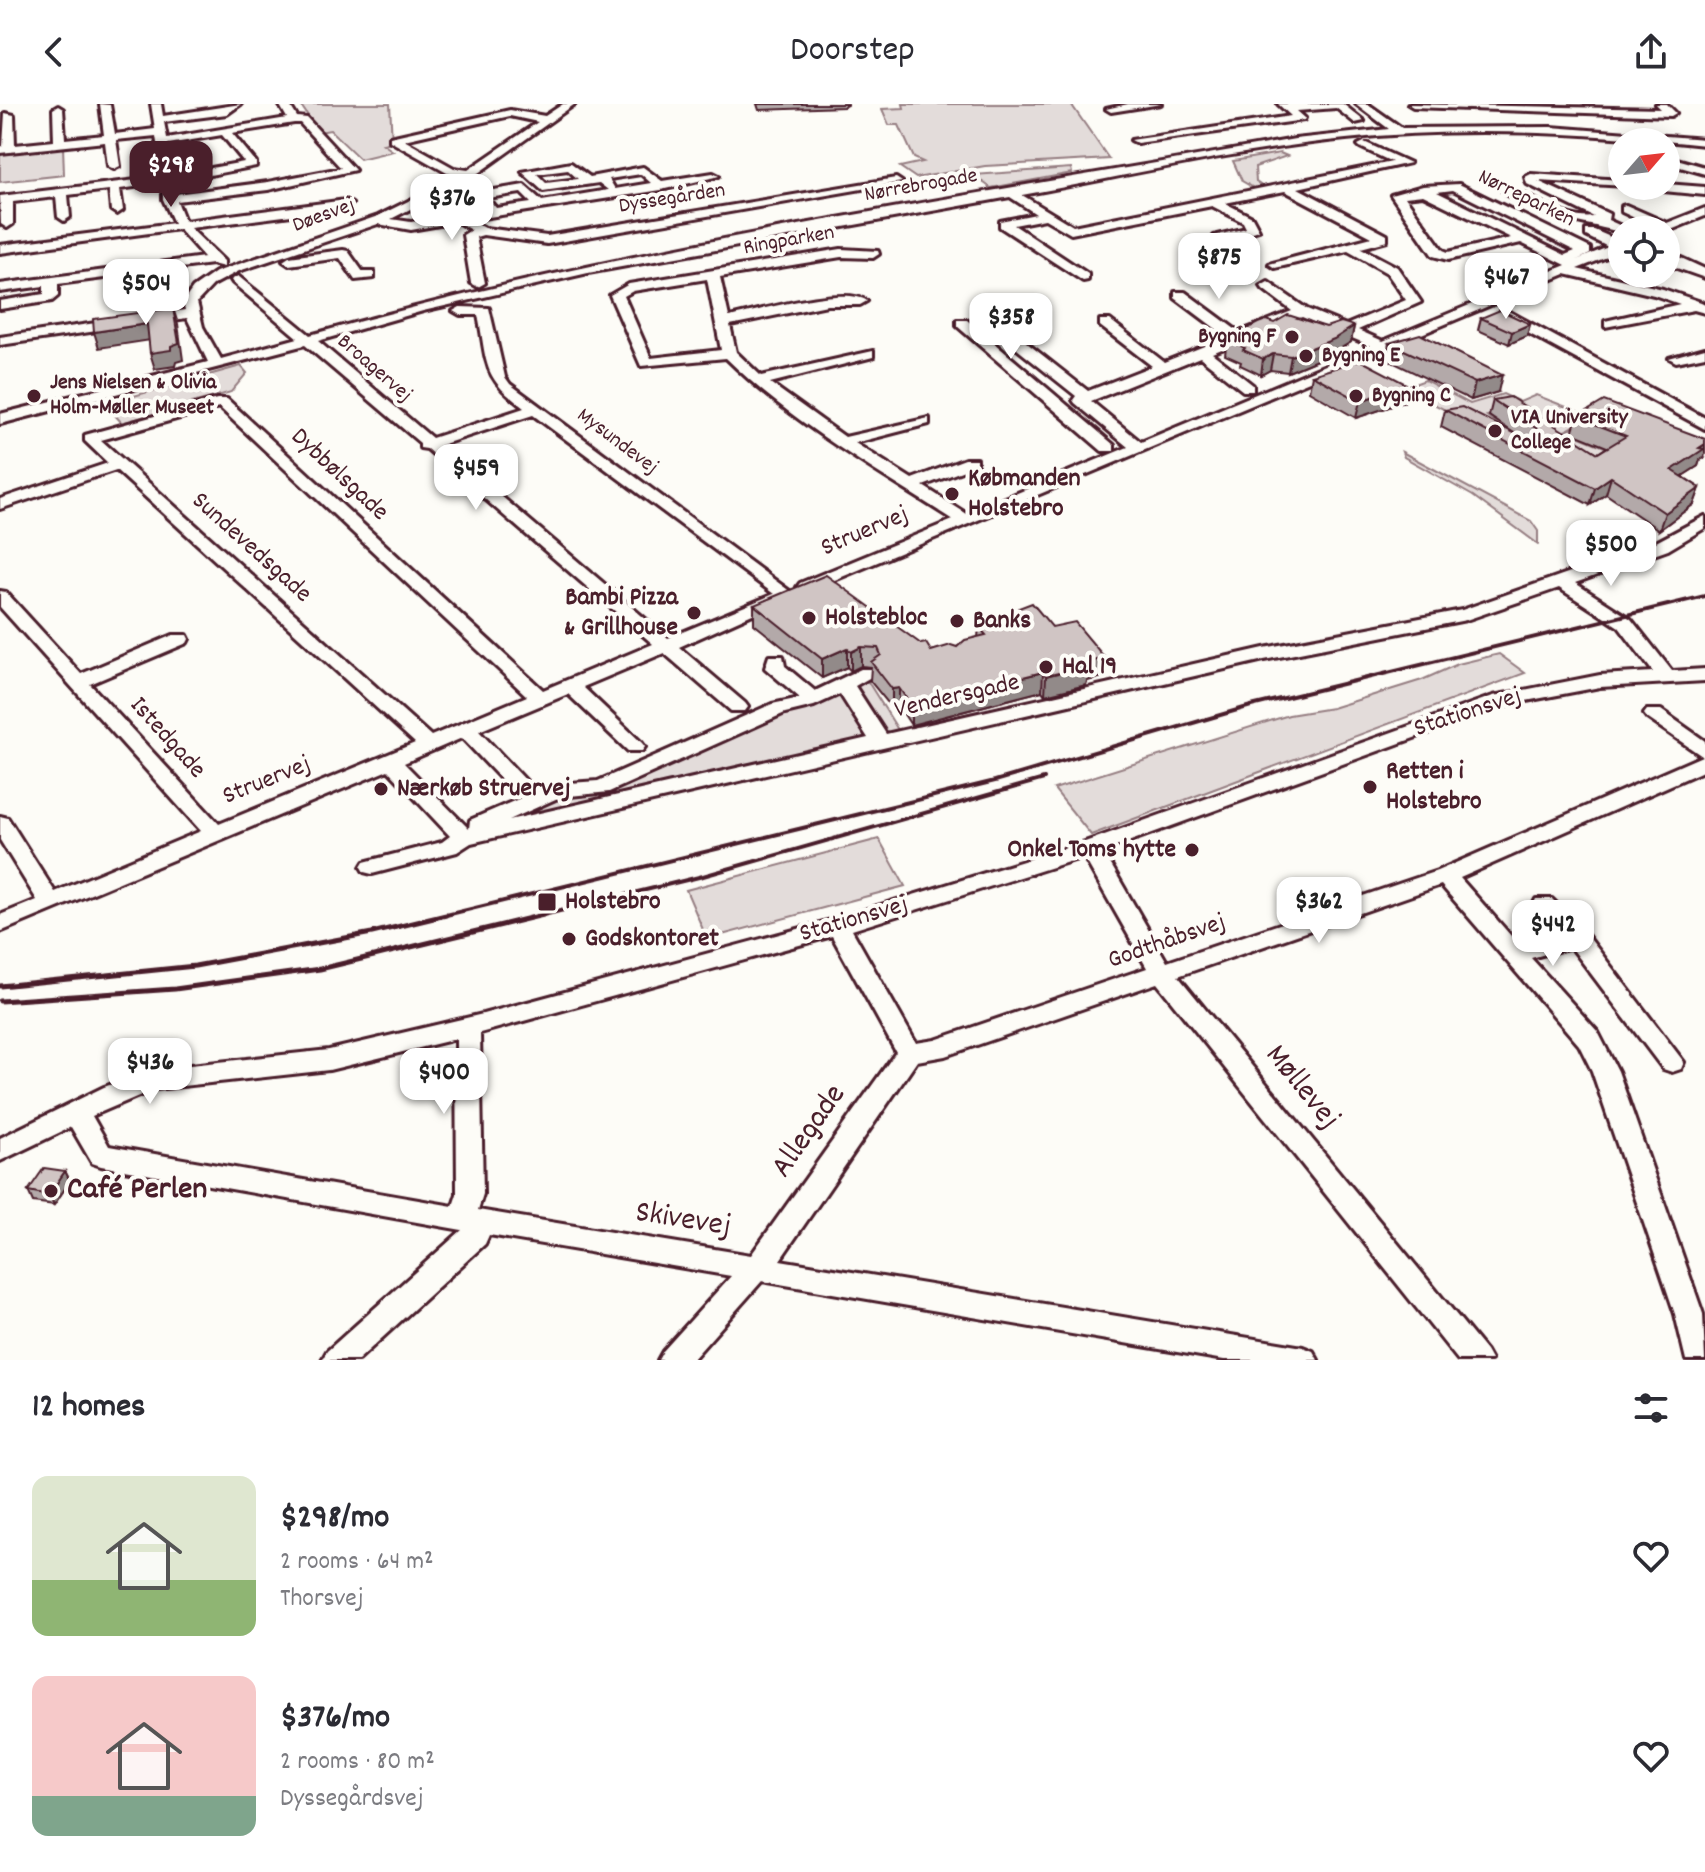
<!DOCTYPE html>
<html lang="en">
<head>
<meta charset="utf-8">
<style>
	:root { --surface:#fff; --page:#f2f2f3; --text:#2b2b33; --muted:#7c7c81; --accent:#4a1f2b }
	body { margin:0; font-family:Dekko,sans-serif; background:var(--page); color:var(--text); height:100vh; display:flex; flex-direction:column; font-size:30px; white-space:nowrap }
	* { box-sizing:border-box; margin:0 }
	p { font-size:26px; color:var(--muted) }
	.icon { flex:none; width:44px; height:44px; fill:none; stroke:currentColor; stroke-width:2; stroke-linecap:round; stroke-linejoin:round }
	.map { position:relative; height:1256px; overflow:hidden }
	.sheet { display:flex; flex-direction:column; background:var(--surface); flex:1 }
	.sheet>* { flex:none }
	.needle { width:52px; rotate:62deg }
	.fabs { position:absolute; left:1608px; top:24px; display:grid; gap:16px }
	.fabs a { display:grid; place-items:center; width:72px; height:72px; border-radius:50%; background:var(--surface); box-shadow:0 4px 20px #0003; font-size:40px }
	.price { position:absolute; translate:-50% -68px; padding:0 18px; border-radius:16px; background:#fff; color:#222; font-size:26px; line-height:52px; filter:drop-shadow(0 2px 4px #0008) }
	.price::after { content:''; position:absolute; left:50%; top:48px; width:24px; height:18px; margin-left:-12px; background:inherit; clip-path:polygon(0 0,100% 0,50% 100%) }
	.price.active { background:var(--accent); color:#fff }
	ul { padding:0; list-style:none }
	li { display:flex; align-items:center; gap:24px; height:200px; padding:0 32px }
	li span { display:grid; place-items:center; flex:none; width:224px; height:160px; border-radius:16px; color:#555 }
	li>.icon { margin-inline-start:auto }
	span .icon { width:96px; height:96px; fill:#fffc; stroke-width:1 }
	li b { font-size:34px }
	h2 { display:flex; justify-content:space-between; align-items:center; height:96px; padding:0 32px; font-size:34px }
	header { display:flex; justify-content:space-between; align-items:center; height:104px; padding:0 32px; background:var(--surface); font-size:36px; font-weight:600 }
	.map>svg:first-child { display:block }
</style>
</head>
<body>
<header><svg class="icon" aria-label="back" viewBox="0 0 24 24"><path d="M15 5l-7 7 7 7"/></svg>Doorstep<svg class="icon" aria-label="share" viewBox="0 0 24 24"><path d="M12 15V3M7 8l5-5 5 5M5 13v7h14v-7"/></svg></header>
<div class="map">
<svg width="1705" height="1256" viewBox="0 0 1705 1256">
	<rect width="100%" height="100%" fill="#fdfcf7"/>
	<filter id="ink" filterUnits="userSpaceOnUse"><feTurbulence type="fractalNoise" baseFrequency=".0125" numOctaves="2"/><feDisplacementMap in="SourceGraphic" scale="16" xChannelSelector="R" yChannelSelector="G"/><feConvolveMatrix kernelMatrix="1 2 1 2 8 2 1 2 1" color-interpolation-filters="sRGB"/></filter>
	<g filter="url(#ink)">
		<g fill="#e3dcda" stroke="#967e82" stroke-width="2">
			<polygon points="300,0 390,0 392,38 383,40 393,47 360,55 330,26 319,28"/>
			<polygon points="903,0 1071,0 1109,55 985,62 916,74 900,63 923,58 914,54 899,21 889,21 882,5 904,4"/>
			<polygon points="63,41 64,71 0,78 0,49"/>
			<polygon points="1280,49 1287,52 1255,63 1256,78 1266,85 1259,87 1242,77 1233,57"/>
			<polygon points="1071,64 1072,69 991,84 973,71"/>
			<polygon points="241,262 247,269 231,288 221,291 122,319 105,300"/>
			<polygon points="1425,276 1470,300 1503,290 1520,298 1536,291 1592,313 1565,327 1617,348 1647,380 1506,308 1487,312 1503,324 1489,329 1403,284"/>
			<polygon points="1402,348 1531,417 1538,427 1538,440 1473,392 1404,353"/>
			<polygon points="1499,550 1525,569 1091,731 1054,685 1289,611 1332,604 1422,576 1458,560"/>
			<polygon points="860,565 900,629 485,722 557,683 611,674"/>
			<polygon points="879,735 905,782 707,835 686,786"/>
		</g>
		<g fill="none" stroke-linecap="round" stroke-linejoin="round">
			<g stroke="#4a1f2b" stroke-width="6">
				<g id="minor">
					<path d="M151,0H161L163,12L241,0L227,10L164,18L167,34L287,14L279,0H289L297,13L307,14L355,66L268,86L177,97L185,117L346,96L352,100L346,104L190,124L224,157V163L212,160L58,180V192L52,197L0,205V197L44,190V182L0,188V180L204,153L179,125L0,149V141L174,119L163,95V79L120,85L123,106L117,110L111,106L109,86L68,91L70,113L64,117L58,113L56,93L13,98V120L7,124L1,120L0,92L162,73L156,32L116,36L120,62L114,65L108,62L105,38L0,49V43L3,42L5,9L14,11L15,41L54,37L53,5L58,2L63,5L65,35L104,31L100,0L110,1L115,30L155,25ZM294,19H300L341,64L268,78L176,90L174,78L256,62V58L232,29ZM222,31L244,58L173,71L168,40Z"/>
					<path d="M563,0H575L474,72L391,115L411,118L485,106L474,92L476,89L524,81L542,97L608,86L599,79L543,87L522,68L571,59L590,73L643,63L662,77L713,69L719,72L661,86L470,116L485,124L547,132L896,74L902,78L547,140L483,131L476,133L485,179L478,183L471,179L463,131L471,126L457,118L411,126L378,120L239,167L213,181L197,198L203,223L221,255L298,234L233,179L231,176L238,172L310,231C632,140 966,93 1295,35L1389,25L1356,0H1368L1402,24L1551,23L1705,35V41C1586,29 1466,22 1346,35C1238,46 1130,71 1022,91L1073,122L1392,58L1360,43L1358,41L1364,38L1410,59L1298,84L1387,131V137L1361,144L1397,163L1421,198L1358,226L1383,237L1566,161L1521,139L1448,156L1433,152L1391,91L1423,82L1459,80L1590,144V150L1577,156L1608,143L1586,132V126H1594L1622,138V147L1577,165L1663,185L1701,198L1705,200V209L1694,206L1605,223V217L1680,200L1654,191L1565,170L806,488L800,487L797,483L800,479L953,416C875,366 792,319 726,254L641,262L610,191L629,180L841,145L878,147L879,150L873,154L841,153L720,173L729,213C757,207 845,181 867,197L860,201H827L730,221L736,248L761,272L873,247V253L770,279L845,333L929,314V320L855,339L912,375L965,355H977V361L923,382L967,410L1128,343L1075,299L1073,296L1076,292L1017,245L992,209L1000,199L1012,202L1006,209L1027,239L1088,287L1152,262L1100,222V216H1110L1164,258L1227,233L1175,194V188H1185L1239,228L1292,207L1263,185L1261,182L1268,178L1307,205L1346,221L1406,196L1387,169L1348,147L1275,164L1269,160L1372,133L1285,87L1225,99L1252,113L1259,126L1218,139L1214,138V132L1246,124L1243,118L1212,102L1071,130L1045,115L1014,121L1088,170V176L1083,177L1000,123V117L1036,110L1010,93L588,169L423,207L318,237L432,334L524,304C481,272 488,260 478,211H460L453,207L460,203L489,204L505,273L510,280L795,491L679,543L745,599L748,603L745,607H731L664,549L583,583L642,639L645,643L642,647H628L568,590L479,627L531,682L533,689L556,680L598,677L772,600L800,594L765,564L769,552H783L785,562L815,587L861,565H875L878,569L855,582L886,630L1264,544L1462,506L1656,438L1705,412V424L1668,446L1575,479L1631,515L1672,567L1705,565V577L1600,583L1505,601L1103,747L1167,858L1437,767L1702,652L1647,614L1644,610L1647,606H1661L1705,637V666L1460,774L1519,841L1559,830L1533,801L1536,795H1552L1584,827L1684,958L1681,965L1672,968L1663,965L1571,843L1531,854L1598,928L1618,967L1703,1210L1705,1256H1686L1675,1210L1592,967L1579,941L1441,781L1178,872L1486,1247L1491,1256H1458L1157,879L945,952L917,957L780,1156L1303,1243L1313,1247L1318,1256H1224L762,1177L692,1256H658L663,1247L731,1172L489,1131L485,1140L358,1256H322L327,1247L462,1126L101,1062L92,1059L71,1023L0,1057V1034L104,983L153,965L329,946L483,910L835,815L1082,739L1493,592L1600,571L1653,568L1619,523L1559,484L1466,516L1264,556L471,739L457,748L372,770L364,768L361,763L364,758L442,738L450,732L388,666L0,828V811L37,796L0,736V712L8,714L55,788L201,727L0,503V487L6,488L81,570L173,531H187L189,535L187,539L90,580L219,720L415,639L116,366L0,405V395L108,359L85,337V331L217,295H227L543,586L653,540L427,345L420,344V339L305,241L0,320V310L208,258L187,214L0,241V233L185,206L183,198L193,184L216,168L378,112L459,72L447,69L390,37V33L510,6L545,12ZM510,12L538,18L468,66L454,64L404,36ZM568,66L578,75L546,79L537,70ZM641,70L651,79L615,85L609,75ZM1453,86L1575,147L1565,151L1437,88ZM521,89L531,99L496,104L488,94ZM1423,91L1511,134L1448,148L1443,146L1405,93ZM707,175L721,246L651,254L624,192L633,187ZM1302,213L1371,242L1141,338L1091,297L1200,253L1243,287H1253V281L1212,249ZM219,303L527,592L431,632L101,336ZM533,311L774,490L668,534L441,341ZM840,590L868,634L509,716L560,693L609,688L785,609L814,602ZM462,634L517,692L523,693L470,716L469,725L404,659ZM1084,753L1147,864L935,936L916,939L852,826ZM832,832L896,948L751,1151L478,1106L483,1090L480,929ZM456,935L457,1090L453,1102L109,1042L92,1012L155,985L329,966Z"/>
					<polygon points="1128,0 1161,0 1111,8 1106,5"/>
					<polygon points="1278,0 1343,0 1364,17 1355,19 1336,4 1297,7 1305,14 1304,16 1137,39 1131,36 1291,12"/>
					<polygon points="1408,0 1661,5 1656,0 1667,0 1676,9 1671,12 1413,3"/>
					<polygon points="1666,52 1705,63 1705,70 1666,59"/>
					<path d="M1531,70L1622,76V82H1626L1538,77L1609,110L1608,116L1630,126H1622V129C1582,117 1535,114 1500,85L1510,83C1535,94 1567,117 1594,113L1527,80L1525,73Z"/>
					<polygon points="1666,80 1705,83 1705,91 1653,86 1647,82"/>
					<polygon points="1626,101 1667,119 1705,104 1705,112 1666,128 1655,126 1656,124 1622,108 1622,102"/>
					<polygon points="343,146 348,147 363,168 374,168 374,174 355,176 340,154 289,161 283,157 289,153"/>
					<polygon points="1666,147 1705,165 1705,174 1671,162 1666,156"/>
					<polygon points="1500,208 1510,208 1705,314 1705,325 1500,214"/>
					<polygon points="957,216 967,216 1114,341 1114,347 1102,347 957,222"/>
					<polygon points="1705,244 1705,252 1676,258 1669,254"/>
				</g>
			</g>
			<use href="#minor" fill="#fdfcf7" fill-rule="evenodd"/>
			<g stroke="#4a1f2b" stroke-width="4">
				<polyline points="438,813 995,677 1251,602 1705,492"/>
				<polyline points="535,813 703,772 1044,675"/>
			</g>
			<g stroke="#4a1f2b" stroke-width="5">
				<polyline points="0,882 195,862 372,829 446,811"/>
				<polyline points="0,897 175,885 320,865 543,811"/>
			</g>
		</g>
		<g fill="#b3a9a9" stroke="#4a1f2b" stroke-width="2">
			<polygon points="757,0 848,0 848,1 844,3 759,6"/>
			<polygon points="1481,214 1530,220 1527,232 1509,240 1478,226"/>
			<polygon points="1274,219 1326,223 1354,222 1351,238 1331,250 1288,268 1270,266 1261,271 1240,261 1241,258 1225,251 1227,235"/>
			<polygon points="1389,239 1498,288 1471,296 1386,255"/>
			<polygon points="1312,271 1408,281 1404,298 1356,314 1309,287"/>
			<polygon points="1493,296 1598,349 1607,343 1572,329 1577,313 1704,354 1700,356 1698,362 1682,372 1700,384 1694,400 1659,426 1606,390 1590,401 1441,323 1445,306 1514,329 1489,312"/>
			<polygon points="754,501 931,547 957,543 978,533 979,523 982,522 982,518 1052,523 1103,573 1087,577 1086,581 1045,591 1042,587 911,621 899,603 892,604 870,577 871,563 861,562 851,567 847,563 822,574 754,520"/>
			<polygon points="65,1067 70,1077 54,1101 33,1098 28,1087"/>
		</g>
		<g fill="#928a89" stroke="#4a1f2b" stroke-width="2">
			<polygon points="173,204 178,220 183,256 176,258 175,262 155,265 150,249 171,242"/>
			<polygon points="147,220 151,236 99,244 94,228"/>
			<polygon points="1530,220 1527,232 1509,240 1512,228"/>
			<polygon points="1354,222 1351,238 1331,250 1288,268 1291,252"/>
			<polygon points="1273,250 1270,266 1261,271 1263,255"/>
			<polygon points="1502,271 1498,288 1471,296 1475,279"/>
			<polygon points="1408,281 1404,298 1356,314 1360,297"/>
			<polygon points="1705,340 1705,350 1704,354 1700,356 1698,362 1667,382 1672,366"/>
			<polygon points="1611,373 1606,390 1590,401 1595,384"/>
			<polygon points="1700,384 1694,400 1659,426 1665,409"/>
			<polygon points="861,543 861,562 851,567 851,548"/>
			<polygon points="847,544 847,563 822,574 822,555"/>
			<polygon points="1105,554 1103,573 1087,577 1086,581 1045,591 1046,572 1085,559"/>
			<polygon points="1043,568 1042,587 911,621 911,601"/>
			<polygon points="899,584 899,603 892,604 892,585"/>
			<polygon points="65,1067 70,1077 54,1101 49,1091"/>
		</g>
		<g fill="#d0c5c4" stroke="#4a1f2b" stroke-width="2">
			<polygon points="173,204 179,239 171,242 171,246 150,249 147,220 94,228 93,215"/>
			<polygon points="1500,206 1530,220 1512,228 1481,214"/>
			<polygon points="1288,211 1326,223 1341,218 1354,222 1334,235 1291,252 1273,250 1263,255 1243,246 1245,244 1227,235 1258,219 1266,216 1274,219"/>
			<polygon points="1420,230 1502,271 1475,279 1389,239"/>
			<polygon points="1360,256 1408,281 1360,297 1312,271"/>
			<polygon points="1510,293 1598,349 1626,332 1577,313 1604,297 1705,335 1705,340 1699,344 1704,345 1672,366 1700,384 1665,409 1611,373 1595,384 1445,306 1462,303 1538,341 1545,330 1493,296"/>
			<polygon points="826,471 921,540 926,539 931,547 951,541 957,543 965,536 986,531 979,523 985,522 982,518 1032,499 1052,523 1075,518 1105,554 1085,559 1088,562 1046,572 1043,568 911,601 899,584 892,585 871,558 881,551 878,544 861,543 851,548 847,544 822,555 754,501"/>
			<polygon points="44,1064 65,1067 49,1091 28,1087"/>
		</g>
	</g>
	<g fill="#4a1f2b" stroke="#fdfcf7" stroke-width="3">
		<circle cx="1292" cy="233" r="8"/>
		<circle cx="1306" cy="252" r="8"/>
		<circle cx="34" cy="292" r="8"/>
		<circle cx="1356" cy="292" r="8"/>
		<circle cx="1495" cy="327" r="8"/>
		<circle cx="952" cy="390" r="8"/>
		<circle cx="694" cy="509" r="8"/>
		<circle cx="809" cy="514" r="8"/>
		<circle cx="957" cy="517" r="8"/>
		<circle cx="1046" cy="563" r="8"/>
		<circle cx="1370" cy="683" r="8"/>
		<circle cx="381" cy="685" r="8"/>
		<circle cx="1192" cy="746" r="8"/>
		<rect x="537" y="788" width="20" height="20" rx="4"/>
		<circle cx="569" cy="835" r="8"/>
		<circle cx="51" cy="1087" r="8"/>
	</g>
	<g text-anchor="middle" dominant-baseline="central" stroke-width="8" stroke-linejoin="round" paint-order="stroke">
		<g font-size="22" fill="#4a1f2b" stroke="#fdfcf7">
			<text transform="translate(921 82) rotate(-10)">Nørrebrogade</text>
			<text transform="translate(672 95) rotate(-9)">Dyssegården</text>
			<text transform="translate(1526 95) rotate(26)">Nørreparken</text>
			<text transform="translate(324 112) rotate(-20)">Døesvej</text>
			<text transform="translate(789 137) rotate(-10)">Ringparken</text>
			<text transform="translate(374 265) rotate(41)">Broagervej</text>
			<text transform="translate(617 338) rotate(37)">Mysundevej</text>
		</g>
		<g font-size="22" font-weight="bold" fill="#4a1f2b" stroke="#fdfcf7" text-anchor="start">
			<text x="1276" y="233" text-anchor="end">Bygning F</text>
			<text x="1322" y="252">Bygning E</text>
			<text x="50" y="279">Jens Nielsen &amp; Olivia<tspan x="50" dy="25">Holm-Møller Museet</tspan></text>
			<text x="1372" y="292">Bygning C</text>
			<text x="1511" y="314">VIA University<tspan x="1511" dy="25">College</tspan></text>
		</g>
		<g font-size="26" fill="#4a1f2b" stroke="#fdfcf7">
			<text transform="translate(339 371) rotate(43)">Dybbølsgade</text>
			<text transform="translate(865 428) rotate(-23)">Struervej</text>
			<text transform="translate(251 444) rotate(42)">Sundevedsgade</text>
			<text transform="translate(957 593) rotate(-13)">Vendersgade</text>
			<text transform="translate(1468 609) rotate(-18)">Stationsvej</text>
			<text transform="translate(167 634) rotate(48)">Istedgade</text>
			<text transform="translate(267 677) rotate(-22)">Struervej</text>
			<text transform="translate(854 816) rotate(-16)">Stationsvej</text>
			<text transform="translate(1167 838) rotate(-19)">Godthåbsvej</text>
		</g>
		<g font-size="26" font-weight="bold" fill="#4a1f2b" stroke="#fdfcf7" text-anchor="start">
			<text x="968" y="375">Købmanden<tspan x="968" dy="30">Holstebro</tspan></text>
			<text x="678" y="494" text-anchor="end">Bambi Pizza<tspan x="678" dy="30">&amp; Grillhouse</tspan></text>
			<text x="825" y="514">Holstebloc</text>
			<text x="973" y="517">Banks</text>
			<text x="1062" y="563">Hal 19</text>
			<text x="1386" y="668">Retten i<tspan x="1386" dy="30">Holstebro</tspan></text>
			<text x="397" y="685">Nærkøb Struervej</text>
			<text x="1176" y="746" text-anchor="end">Onkel Toms hytte</text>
			<text x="565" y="798">Holstebro</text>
			<text x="585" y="835">Godskontoret</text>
		</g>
		<g font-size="32" fill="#4a1f2b" stroke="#fdfcf7">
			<text transform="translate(1301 984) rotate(51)">Møllevej</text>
			<text transform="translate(810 1028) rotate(-55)">Allegade</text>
			<text transform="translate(683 1117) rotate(9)">Skivevej</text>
		</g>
		<g font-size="32" font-weight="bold" fill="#4a1f2b" stroke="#fdfcf7" text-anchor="start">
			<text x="67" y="1087">Café Perlen</text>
		</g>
	</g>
</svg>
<div class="fabs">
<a><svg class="needle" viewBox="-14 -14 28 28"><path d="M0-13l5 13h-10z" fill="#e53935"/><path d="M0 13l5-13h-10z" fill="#7c7c81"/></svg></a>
<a><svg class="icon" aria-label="locate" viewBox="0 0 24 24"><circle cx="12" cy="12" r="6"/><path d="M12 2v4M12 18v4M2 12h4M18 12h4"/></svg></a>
</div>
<b class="price active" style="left:171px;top:105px">$298</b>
<b class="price" style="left:452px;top:138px">$376</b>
<b class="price" style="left:1219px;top:197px">$875</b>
<b class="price" style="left:1506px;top:217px">$467</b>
<b class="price" style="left:146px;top:223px">$504</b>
<b class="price" style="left:1011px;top:257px">$358</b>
<b class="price" style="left:476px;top:408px">$459</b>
<b class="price" style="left:1611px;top:484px">$500</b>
<b class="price" style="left:1319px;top:841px">$362</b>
<b class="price" style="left:1553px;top:864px">$442</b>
<b class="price" style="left:150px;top:1002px">$436</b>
<b class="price" style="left:444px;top:1012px">$400</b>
</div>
<section class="sheet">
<h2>12 homes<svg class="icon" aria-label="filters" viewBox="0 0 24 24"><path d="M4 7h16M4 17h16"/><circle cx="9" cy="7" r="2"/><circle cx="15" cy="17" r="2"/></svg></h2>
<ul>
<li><span style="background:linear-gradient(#dfe7d0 65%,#8fb573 0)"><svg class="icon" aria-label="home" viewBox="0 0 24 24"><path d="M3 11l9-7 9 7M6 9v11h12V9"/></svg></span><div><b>$298/mo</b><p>2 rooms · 64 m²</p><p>Thorsvej</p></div><svg class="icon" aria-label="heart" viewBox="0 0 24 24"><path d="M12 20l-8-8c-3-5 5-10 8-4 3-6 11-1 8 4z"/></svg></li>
<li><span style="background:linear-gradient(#f6c9c9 75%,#7fa58c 0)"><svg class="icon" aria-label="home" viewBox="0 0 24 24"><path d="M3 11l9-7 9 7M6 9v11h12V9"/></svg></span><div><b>$376/mo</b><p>2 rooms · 80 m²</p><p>Dyssegårdsvej</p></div><svg class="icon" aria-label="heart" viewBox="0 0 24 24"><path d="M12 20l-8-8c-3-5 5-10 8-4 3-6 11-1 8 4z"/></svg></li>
</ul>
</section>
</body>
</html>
